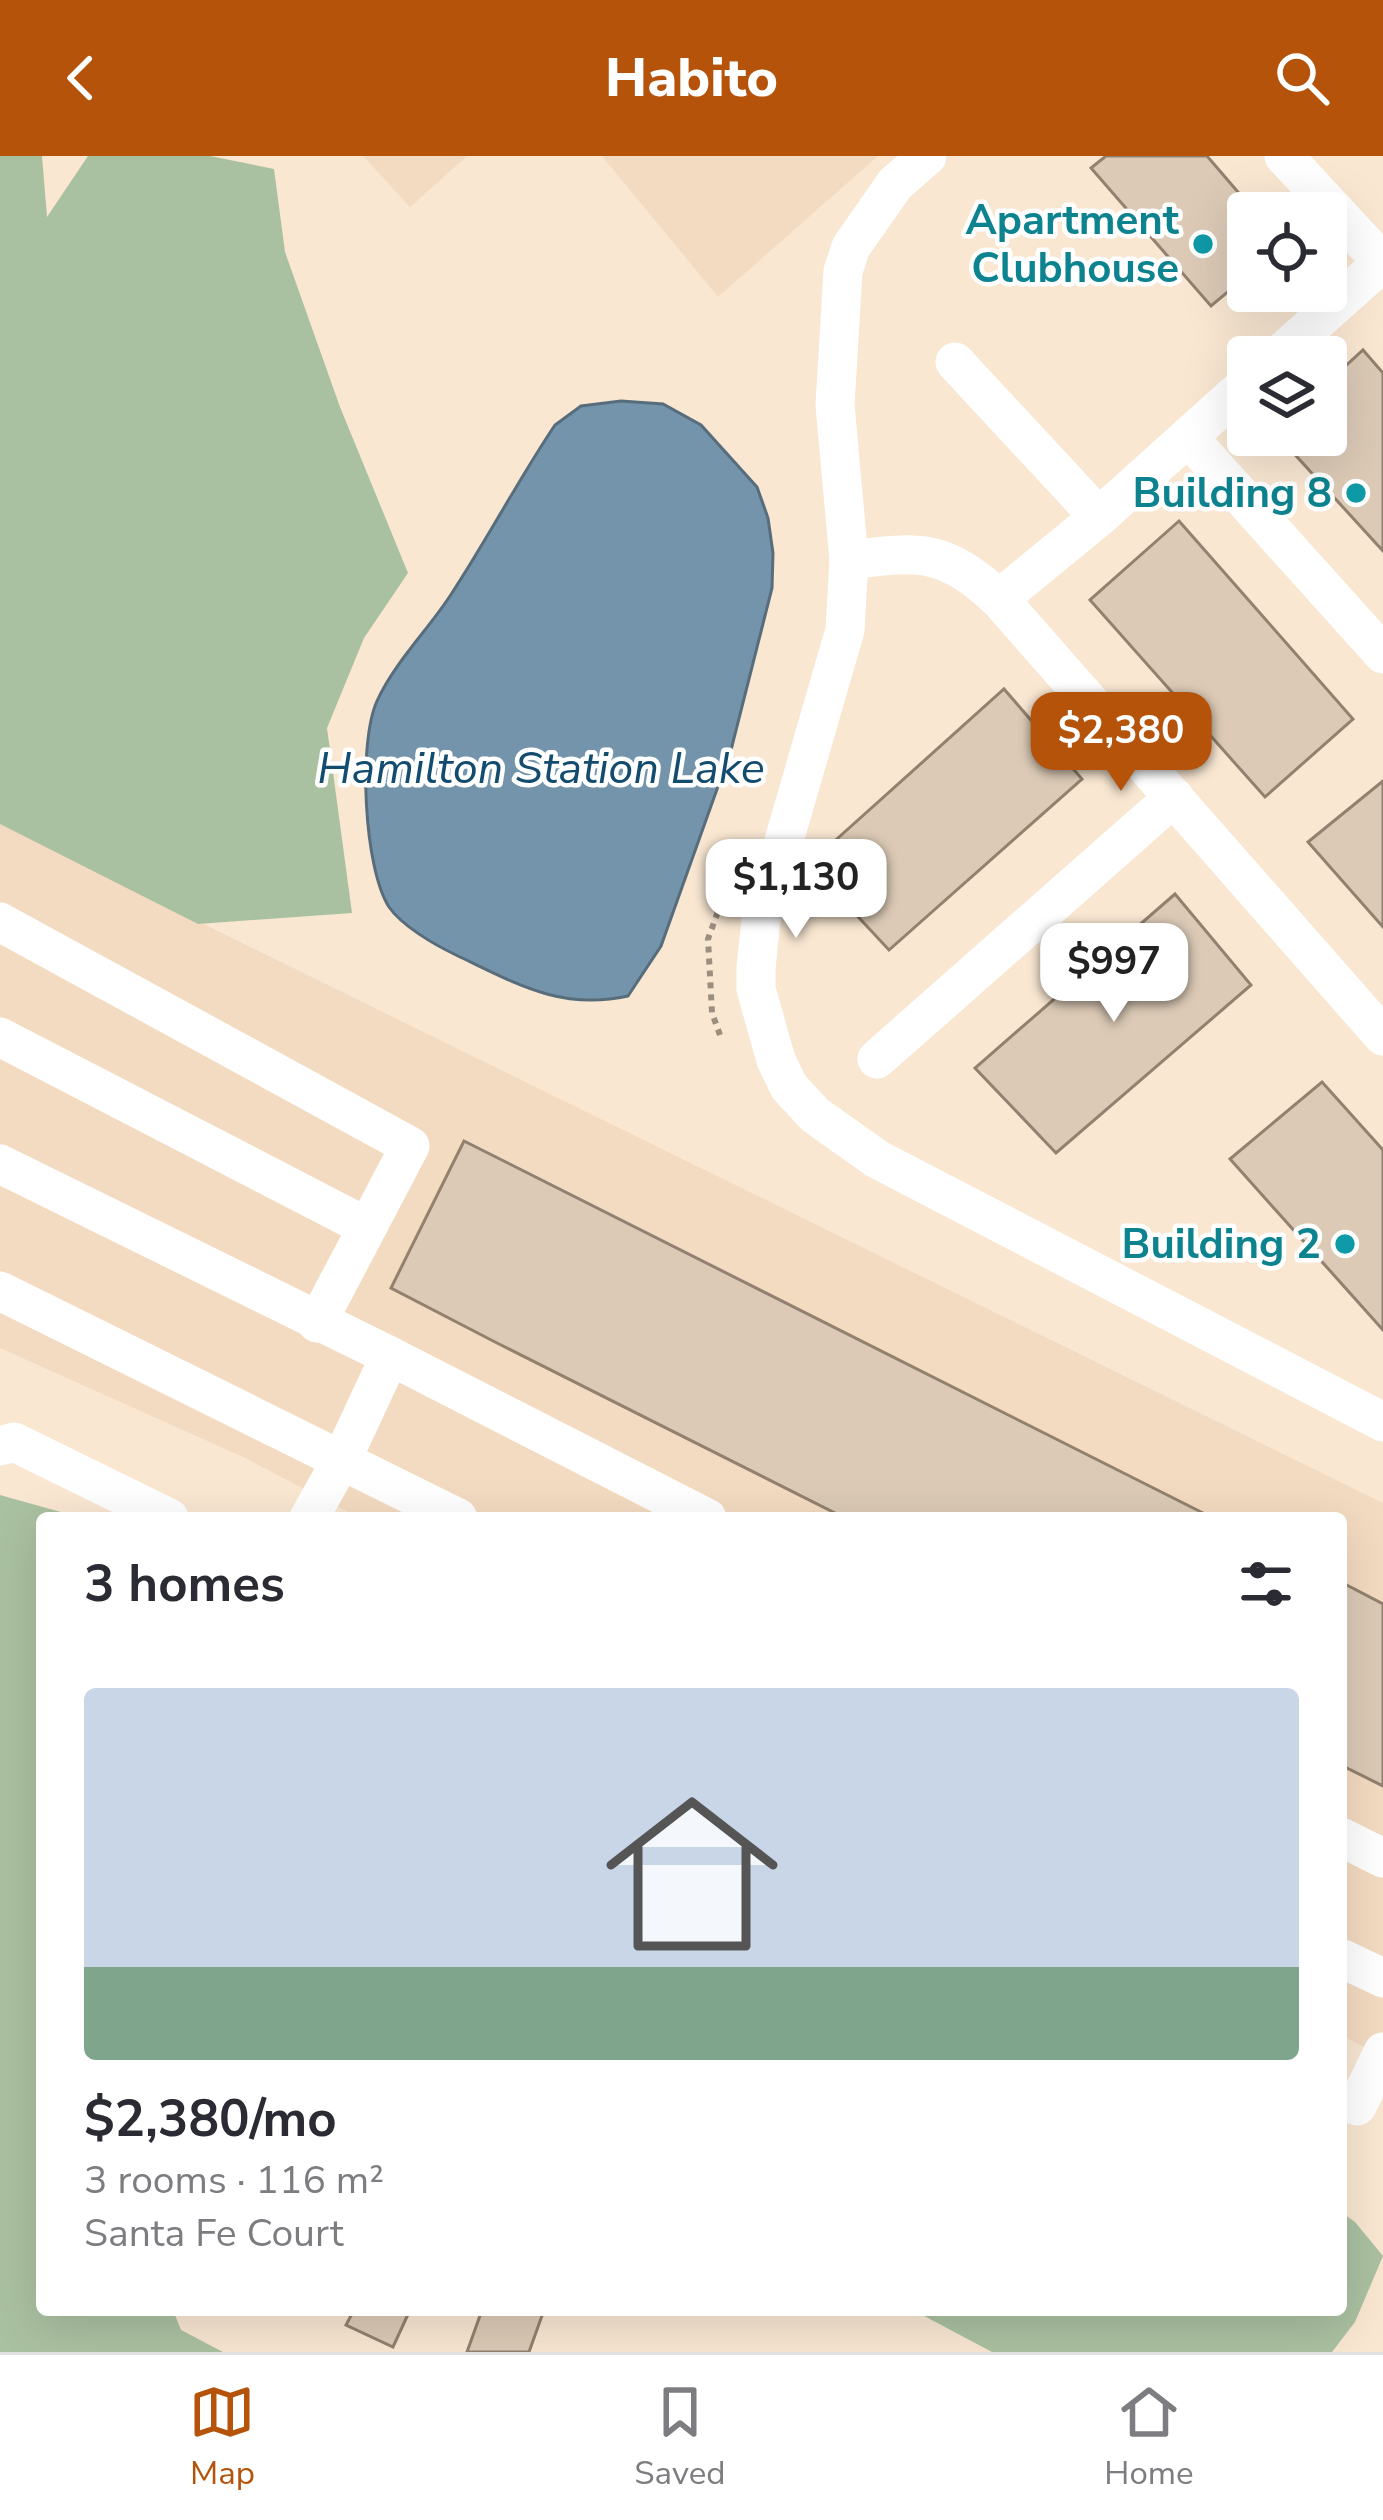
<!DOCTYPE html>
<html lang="en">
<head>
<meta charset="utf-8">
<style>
	:root { --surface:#fff; --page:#f7f7f7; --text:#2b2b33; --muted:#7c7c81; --line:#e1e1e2; --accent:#b45309 }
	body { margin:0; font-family:"Nunito Sans",sans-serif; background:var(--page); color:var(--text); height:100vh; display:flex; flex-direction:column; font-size:45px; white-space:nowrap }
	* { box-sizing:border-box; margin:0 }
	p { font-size:39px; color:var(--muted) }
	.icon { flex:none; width:66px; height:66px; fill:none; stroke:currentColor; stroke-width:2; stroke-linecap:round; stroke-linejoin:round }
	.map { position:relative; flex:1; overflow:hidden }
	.drawer { position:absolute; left:36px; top:1356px; width:1311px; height:804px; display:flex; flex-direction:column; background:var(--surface); border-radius:12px; box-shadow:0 12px 48px #0002 }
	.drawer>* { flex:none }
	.buttons { position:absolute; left:1227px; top:36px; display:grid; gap:24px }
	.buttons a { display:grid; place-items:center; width:120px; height:120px; border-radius:12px; background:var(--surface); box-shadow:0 12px 48px #0002; font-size:60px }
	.price { position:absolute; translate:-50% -102px; padding:0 27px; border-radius:24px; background:#fff; color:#222; font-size:39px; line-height:78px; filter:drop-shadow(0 3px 6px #0008) }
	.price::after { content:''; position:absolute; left:50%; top:72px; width:36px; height:27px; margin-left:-18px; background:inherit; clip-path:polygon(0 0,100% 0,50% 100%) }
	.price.active { background:var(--accent); color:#fff }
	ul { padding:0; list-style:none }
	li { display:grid; align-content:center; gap:24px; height:636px; padding:0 48px }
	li+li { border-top:3px solid var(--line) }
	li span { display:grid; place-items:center; height:372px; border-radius:12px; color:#555 }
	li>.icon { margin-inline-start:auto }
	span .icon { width:216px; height:216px; fill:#fffc; stroke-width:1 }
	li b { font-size:51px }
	h2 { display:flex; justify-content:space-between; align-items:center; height:144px; padding:0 48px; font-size:51px }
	header { display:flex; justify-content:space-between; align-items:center; height:156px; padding:0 48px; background:var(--accent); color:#fff; font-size:54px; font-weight:800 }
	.dock { display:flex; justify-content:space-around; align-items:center; height:168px; border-top:3px solid var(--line); background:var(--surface); font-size:33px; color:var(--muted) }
	.dock a { display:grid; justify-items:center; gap:6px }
	.dock .active { color:var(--accent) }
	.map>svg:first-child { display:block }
</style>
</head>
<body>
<header><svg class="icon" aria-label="back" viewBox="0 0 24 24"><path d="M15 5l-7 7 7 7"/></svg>Habito<svg class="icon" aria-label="search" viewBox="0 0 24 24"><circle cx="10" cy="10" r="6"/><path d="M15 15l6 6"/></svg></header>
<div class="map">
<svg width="1383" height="2196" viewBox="0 0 1383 2196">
	<rect width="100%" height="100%" fill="#f9e7d2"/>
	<g fill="#f3dbc1">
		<polygon points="363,0 467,0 410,51"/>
		<polygon points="602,0 878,0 718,141"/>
		<polygon points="0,668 1383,1347 1383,1901 1341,1879 1341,1362 360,1362 243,1301 0,1192"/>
	</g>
	<g fill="#aac1a1">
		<polygon points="0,0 42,0 47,61 88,0 210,0 274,13 285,96 340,251 408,417 364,482 327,572 352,757 198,768 0,668"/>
		<polygon points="0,1339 82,1362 42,1362 42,2154 173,2154 181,2174 223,2196 0,2196"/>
		<polygon points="1341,2056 1355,2066 1383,2100 1355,2166 1332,2196 992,2196 913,2154 1341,2154"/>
	</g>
	<path fill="#7394ab" stroke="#586d7b" stroke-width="3" d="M621,245L663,248L701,269L757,331L768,362L773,397L772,432L731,594L661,790L628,840C561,855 515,827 456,799C435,789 402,770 389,751C364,712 358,587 377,545C395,506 427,475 450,440C487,384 518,324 555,269L581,250Z"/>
	<g fill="#dccab6" stroke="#92816e" stroke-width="3">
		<polygon points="1106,0 1207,0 1256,57 1248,57 1248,119 1211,150 1091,12"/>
		<polygon points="1363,194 1383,217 1383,395 1277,279 1326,279 1326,228"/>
		<polygon points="1179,365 1353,563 1265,641 1090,444"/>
		<polygon points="1004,533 1082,623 889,794 809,708"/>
		<polygon points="1383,625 1383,771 1308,686"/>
		<polygon points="1175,738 1251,829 1056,997 975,912"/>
		<polygon points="1322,926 1383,994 1383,1174 1230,1003"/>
		<polygon points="464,985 1213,1362 845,1362 497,1187 391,1132"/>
		<polygon points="1341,1426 1383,1448 1383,1630 1341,1609"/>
		<polygon points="354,2154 410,2154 393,2191 346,2169"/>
		<polygon points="482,2154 544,2154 529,2196 467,2196"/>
	</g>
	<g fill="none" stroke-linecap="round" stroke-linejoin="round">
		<polyline stroke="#9c8f80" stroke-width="6" stroke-dasharray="6 6" stroke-linecap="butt" points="720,879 712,857 708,783 732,717"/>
		<g stroke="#fff" stroke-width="39">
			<polyline points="927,0 895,28 851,91 843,115 835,249 849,404 845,474 761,764 756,812 756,833 776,904 789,931 815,959 877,1003 1383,1266"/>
			<polyline points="1284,0 1383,107"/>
			<polyline points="1277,201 1383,106"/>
			<polyline points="955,206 1099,361"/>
			<polyline points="1188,281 1383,498"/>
			<path d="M849,404C921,395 943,392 999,443L1383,880"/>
			<polyline points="999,443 1099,361 1248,227"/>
			<polyline points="0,766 410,990 317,1167"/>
			<polyline points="0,881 367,1071"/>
			<polyline points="877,903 1174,641"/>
			<polyline points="0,1008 390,1200 342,1303 309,1362"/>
			<polyline points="0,1135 458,1362"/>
			<polyline points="390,1200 707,1362"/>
			<polyline points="0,1290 14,1286 169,1362"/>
			<polyline points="1341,1681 1383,1702"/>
			<polyline points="1341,1802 1383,1822"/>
			<polyline points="1357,1950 1383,1896"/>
		</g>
	</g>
	<g fill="#0f9aa8" stroke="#fff" stroke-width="4.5">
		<circle cx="1203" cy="88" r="12"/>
		<circle cx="1356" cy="337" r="12"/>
		<circle cx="1345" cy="1088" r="12"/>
	</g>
	<g text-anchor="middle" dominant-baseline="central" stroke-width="9" stroke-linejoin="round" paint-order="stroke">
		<g font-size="42" font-weight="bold" fill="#0d838f" stroke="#fff" text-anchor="end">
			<text x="1179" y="64">Apartment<tspan x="1179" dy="48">Clubhouse</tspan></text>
			<text x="1332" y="337">Building 8</text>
			<text x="1321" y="1088">Building 2</text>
		</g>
		<g font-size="45" font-style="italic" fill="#134c6e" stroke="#fff">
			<text x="541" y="612">Hamilton Station Lake</text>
		</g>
	</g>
</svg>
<div class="buttons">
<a><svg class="icon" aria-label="locate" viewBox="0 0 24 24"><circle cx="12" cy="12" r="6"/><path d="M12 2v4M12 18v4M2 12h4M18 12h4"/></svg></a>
<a><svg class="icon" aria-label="layers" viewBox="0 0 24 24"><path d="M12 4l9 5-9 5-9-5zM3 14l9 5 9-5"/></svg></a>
</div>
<b class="price active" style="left:1121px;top:638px">$2,380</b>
<b class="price" style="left:796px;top:785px">$1,130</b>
<b class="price" style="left:1114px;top:869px">$997</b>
<section class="drawer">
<h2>3 homes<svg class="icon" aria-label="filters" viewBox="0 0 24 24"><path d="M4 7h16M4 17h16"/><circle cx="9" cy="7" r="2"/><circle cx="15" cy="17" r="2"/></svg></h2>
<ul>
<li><span style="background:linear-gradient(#c9d6e8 75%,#7fa58c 0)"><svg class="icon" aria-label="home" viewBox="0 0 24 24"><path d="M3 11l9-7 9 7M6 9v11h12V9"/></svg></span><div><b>$2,380/mo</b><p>3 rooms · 116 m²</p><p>Santa Fe Court</p></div></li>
</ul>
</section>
</div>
<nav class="dock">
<a class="active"><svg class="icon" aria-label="map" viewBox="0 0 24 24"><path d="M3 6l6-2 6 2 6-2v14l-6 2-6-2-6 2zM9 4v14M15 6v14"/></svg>Map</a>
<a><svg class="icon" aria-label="saved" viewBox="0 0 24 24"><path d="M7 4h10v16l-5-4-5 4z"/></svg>Saved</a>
<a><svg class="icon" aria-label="home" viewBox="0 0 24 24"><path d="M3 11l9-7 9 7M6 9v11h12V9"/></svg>Home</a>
</nav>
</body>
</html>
